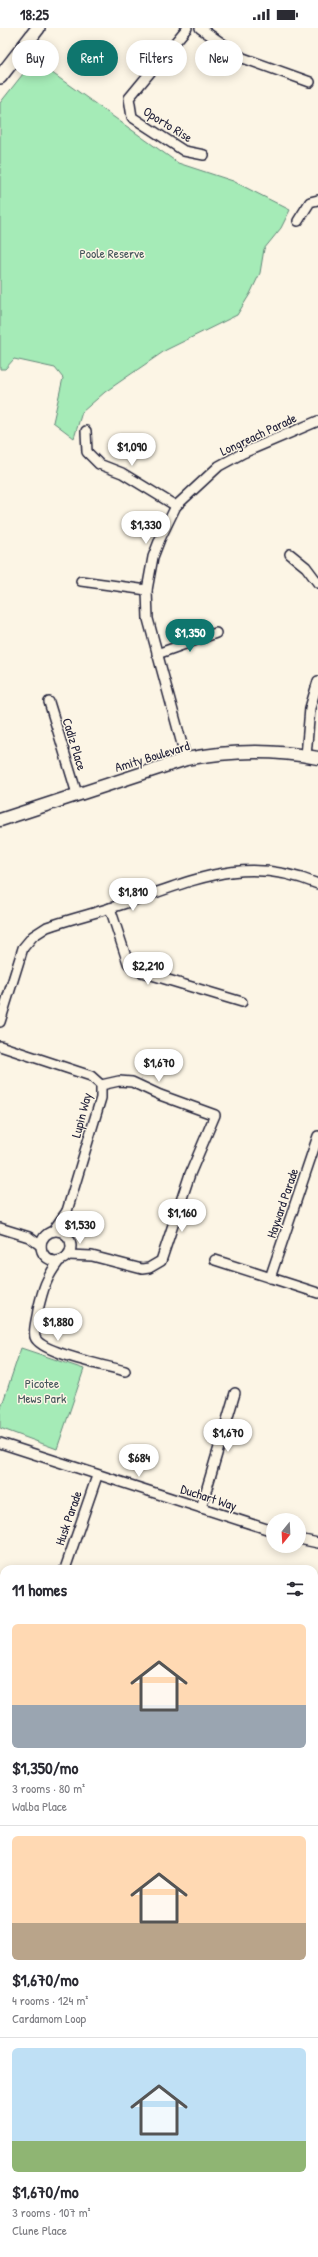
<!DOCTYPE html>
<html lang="en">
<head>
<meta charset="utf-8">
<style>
	:root { --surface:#fff; --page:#f7f7f7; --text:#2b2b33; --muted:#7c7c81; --line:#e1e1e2; --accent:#0f766e }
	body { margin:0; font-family:"Patrick Hand",sans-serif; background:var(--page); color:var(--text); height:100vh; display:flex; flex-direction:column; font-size:15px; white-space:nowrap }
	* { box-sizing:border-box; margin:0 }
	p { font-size:13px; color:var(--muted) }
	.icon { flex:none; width:22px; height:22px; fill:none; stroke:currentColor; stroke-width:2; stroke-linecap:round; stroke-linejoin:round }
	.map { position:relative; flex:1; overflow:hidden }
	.details { position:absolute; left:0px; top:1537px; width:318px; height:692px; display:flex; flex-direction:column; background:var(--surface); border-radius:12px 12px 0 0; box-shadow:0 2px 10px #0003 }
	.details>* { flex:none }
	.guide { position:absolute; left:12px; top:12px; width:294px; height:36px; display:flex; gap:8px }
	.needle { width:26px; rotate:198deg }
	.fabs { position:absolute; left:266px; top:1485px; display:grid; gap:8px }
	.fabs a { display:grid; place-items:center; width:40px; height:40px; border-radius:50%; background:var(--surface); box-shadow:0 2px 10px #0003; font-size:20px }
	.price { position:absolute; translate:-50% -34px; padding:0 9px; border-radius:14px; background:#fff; color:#222; font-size:13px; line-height:26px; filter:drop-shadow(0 1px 2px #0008) }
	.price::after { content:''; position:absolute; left:50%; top:24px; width:12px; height:9px; margin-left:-6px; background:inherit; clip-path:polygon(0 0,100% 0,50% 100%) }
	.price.selected { background:var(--accent); color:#fff }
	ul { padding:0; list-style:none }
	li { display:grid; align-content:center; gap:8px; height:212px; padding:0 12px }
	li+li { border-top:1px solid var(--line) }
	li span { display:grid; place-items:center; height:124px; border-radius:6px; color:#555 }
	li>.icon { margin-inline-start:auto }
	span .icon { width:72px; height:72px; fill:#fffc; stroke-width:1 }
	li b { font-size:17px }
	h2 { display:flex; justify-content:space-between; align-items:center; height:48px; padding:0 12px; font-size:17px }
	.chip { padding:0 14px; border-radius:18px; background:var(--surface); box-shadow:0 2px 10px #0003; font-size:14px; line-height:36px }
	.chip.selected { background:var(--accent); color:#fff }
	.status { display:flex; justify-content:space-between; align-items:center; height:28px; padding:0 20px; background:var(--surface); direction:ltr }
	.status svg { height:11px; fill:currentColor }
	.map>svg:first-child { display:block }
</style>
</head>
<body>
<div class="status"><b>18:25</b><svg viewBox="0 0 49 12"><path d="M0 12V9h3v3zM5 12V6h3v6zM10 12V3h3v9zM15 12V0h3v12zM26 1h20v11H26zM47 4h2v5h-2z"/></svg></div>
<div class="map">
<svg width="318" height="2229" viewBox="0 0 318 2229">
	<defs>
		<pattern id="grass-tufts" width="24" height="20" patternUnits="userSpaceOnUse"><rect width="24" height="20" fill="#a5ebb7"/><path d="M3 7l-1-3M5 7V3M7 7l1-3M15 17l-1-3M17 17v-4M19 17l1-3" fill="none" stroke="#8ec99e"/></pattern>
	</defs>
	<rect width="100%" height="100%" fill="#fcf5e5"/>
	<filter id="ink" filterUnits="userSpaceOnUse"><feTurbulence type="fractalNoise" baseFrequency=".025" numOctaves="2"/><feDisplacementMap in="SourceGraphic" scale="8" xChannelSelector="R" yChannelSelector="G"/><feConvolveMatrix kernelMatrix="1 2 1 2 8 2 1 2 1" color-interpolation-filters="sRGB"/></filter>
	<g filter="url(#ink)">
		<g fill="url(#grass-tufts)" stroke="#648679">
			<polygon points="314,1853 318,1855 318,1878 314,1878"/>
			<polygon points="314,1892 318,1893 318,1908 314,1913"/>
			<polygon points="318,1912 318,1929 314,1937 314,1916"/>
			<polygon points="0,1939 4,1939 4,2179 0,2178"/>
			<polygon points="318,2032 318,2109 314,2122 314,2035"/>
			<polygon points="314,2182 318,2190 318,2229 137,2229 137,2227 131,2225 314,2225"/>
		</g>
		<g fill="#a5ebb7" stroke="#648679">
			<polygon points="34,32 178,135 233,153 290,182 281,200 264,221 260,245 250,266 237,287 166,322 105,364 82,384 74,410 53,394 63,350 55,340 14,331 5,341 0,341 0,75"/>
			<polygon points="21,1320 84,1341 57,1421 0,1400 0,1383"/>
		</g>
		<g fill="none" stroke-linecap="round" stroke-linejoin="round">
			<g stroke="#22223b" stroke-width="12">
				<g id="minor">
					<polyline points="187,0 129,70 132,89 184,123 204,127"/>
					<polyline points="200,0 243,30 310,54"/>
					<polyline points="298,193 310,174 318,172"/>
					<polyline points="86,403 87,424 99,436 122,445 176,478"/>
					<polyline points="290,526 306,539 318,555"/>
					<polyline points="81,553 147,562"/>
					<polyline points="157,626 216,605"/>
					<polyline points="49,674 77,766"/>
					<polyline points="306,728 310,680 318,653"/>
					<polyline points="186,731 148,591 147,562 153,529 160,511 176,478 219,438 243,425 318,393"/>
					<polyline points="110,880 128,935 135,942 242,974"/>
					<path d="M0,994L23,920L33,908L47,899C73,890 100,884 126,875C195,852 245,826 318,856"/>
					<polyline points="0,1018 91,1048 101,1057 101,1070 67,1183 66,1207"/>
					<polyline points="0,1200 29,1209 41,1218"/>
					<polyline points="53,1203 67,1183"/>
					<circle cx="56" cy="1218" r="15"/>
					<polyline points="68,1227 92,1228 142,1241 149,1240 161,1233 190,1146 215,1087 160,1067 132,1054 119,1053 101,1057"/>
					<polyline points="215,1232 318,1265"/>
					<path d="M59,1233C46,1250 43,1261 38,1282C37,1291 33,1301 35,1309C40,1325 108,1338 125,1343"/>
					<polyline points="270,1250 318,1108"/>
					<polyline points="0,1415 273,1503"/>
					<polyline points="201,1480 235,1365"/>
					<polyline points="299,1511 318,1515"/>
					<polyline points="65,1541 97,1448"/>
					<polyline points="314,1683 318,1680"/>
					<polyline points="1,1712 4,1703"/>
					<polyline points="314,1826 318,1828"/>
					<polyline points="0,1834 4,1836"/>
					<polyline points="0,1894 4,1883"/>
					<polyline points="0,2187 4,2188"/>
					<polyline points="15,2229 16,2225"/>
				</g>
			</g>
			<g stroke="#22223b" stroke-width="15">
				<path id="tertiary" d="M0,792L186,731C231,722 273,721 318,730"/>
			</g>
			<g stroke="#22223b" stroke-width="16">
				<polyline id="secondary" points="0,49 38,0"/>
			</g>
			<use href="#minor" stroke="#fcf5e5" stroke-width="9"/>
			<use href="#tertiary" stroke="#fcf5e5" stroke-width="12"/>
			<use href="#secondary" stroke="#fcf5e5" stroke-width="13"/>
		</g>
	</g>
	<g text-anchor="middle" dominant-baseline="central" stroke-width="3" stroke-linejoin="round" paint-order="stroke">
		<g font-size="13" fill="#22223b" stroke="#fcf5e5">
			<text transform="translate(168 96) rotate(32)">Oporto Rise</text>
			<text transform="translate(258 406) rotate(-25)">Longreach Parade</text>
			<text transform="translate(75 716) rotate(73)">Cadiz Place</text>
			<text transform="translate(152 728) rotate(-17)">Amity Boulevard</text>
			<text transform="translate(81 1087) rotate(-75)">Lupin Way</text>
			<text transform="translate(282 1175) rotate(-71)">Hayward Parade</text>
			<text transform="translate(209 1469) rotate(18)">Duchart Way</text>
			<text transform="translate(68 1490) rotate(-71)">Husk Parade</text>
		</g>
		<g font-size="13" fill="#43545a" stroke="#fcf5e5">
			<text x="112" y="225">Poole Reserve</text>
			<text x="42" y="1355">Picotee<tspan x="42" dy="15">Mews Park</tspan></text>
		</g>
	</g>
</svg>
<div class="fabs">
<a><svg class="needle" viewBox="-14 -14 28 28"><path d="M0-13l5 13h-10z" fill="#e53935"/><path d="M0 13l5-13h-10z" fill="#7c7c81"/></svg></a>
</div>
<b class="price" style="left:132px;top:439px">$1,090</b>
<b class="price" style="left:146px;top:517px">$1,330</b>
<b class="price selected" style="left:190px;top:625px">$1,350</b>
<b class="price" style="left:133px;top:884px">$1,810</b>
<b class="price" style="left:148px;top:958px">$2,210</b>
<b class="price" style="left:159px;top:1055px">$1,670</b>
<b class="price" style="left:182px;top:1205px">$1,160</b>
<b class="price" style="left:80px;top:1217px">$1,530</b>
<b class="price" style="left:58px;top:1314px">$1,880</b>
<b class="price" style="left:228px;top:1425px">$1,670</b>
<b class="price" style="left:139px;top:1450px">$684</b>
<div class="guide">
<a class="chip">Buy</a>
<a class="chip selected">Rent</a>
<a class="chip">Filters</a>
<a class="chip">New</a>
</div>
<section class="details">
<h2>11 homes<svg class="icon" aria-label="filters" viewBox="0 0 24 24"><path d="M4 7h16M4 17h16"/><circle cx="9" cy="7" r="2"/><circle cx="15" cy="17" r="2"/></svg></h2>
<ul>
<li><span style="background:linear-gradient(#ffd9b3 65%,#9aa5b1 0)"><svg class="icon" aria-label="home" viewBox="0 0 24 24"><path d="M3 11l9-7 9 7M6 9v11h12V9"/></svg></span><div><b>$1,350/mo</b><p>3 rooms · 80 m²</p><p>Walba Place</p></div></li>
<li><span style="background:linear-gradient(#ffd9b3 70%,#b9a48a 0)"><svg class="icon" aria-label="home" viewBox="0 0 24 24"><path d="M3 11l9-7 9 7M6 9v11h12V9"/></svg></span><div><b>$1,670/mo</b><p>4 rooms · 124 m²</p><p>Cardamom Loop</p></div></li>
<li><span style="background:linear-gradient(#bfe0f5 75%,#8fb573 0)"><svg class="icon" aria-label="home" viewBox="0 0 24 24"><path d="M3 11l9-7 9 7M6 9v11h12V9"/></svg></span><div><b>$1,670/mo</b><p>3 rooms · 107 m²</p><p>Clune Place</p></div></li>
</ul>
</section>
</div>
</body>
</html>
